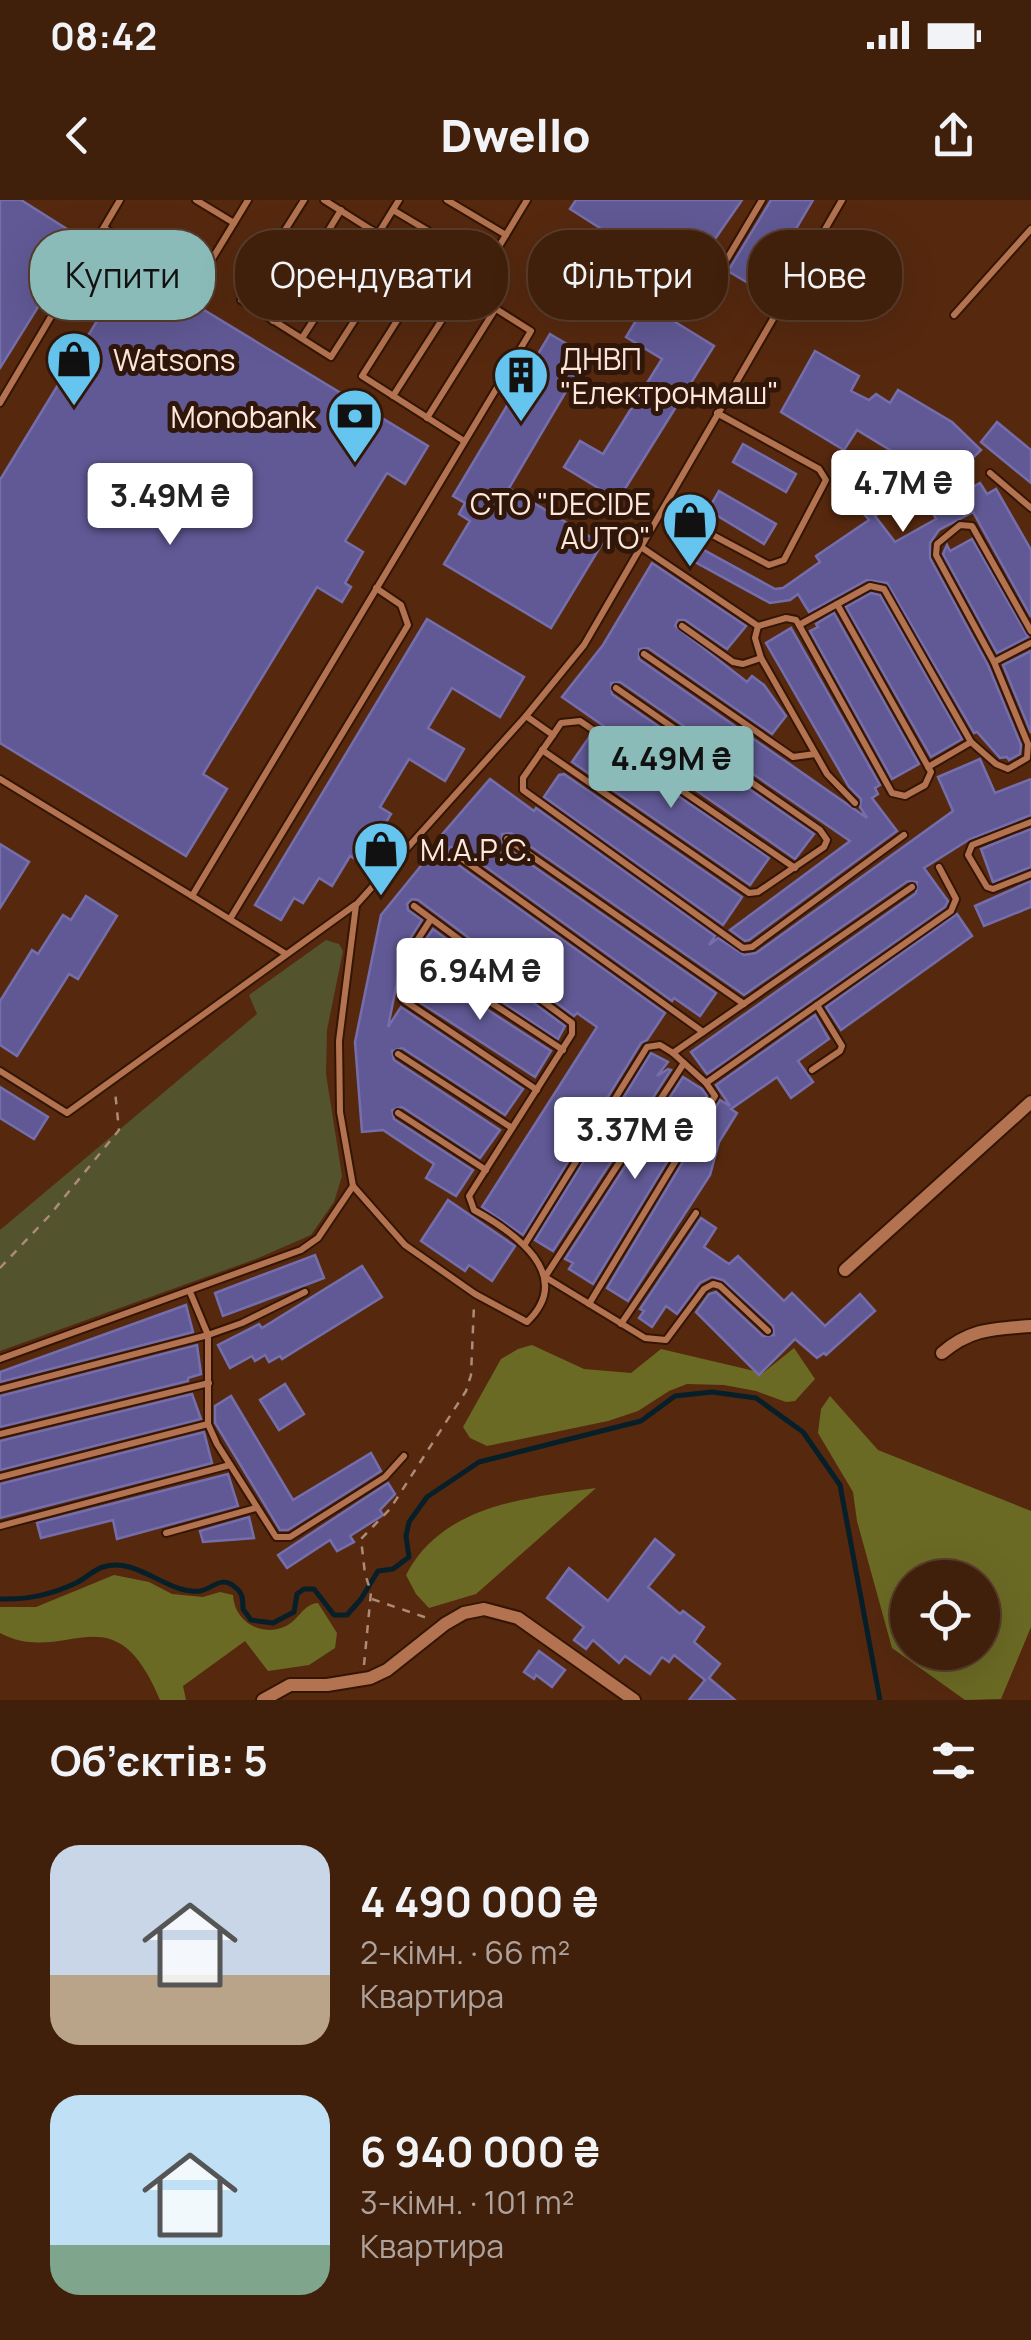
<!DOCTYPE html>
<html lang="uk">
<head>
<meta charset="utf-8">
<style>
	:root { --surface:#401f0b; --page:#472714; --text:#f1f3f6; --muted:#aea29d; --line:#593d2c; --accent:#8bbbb9 }
	body { margin:0; font-family:Manrope,sans-serif; background:var(--page); color:var(--text); height:100vh; display:flex; flex-direction:column; font-size:38px; white-space:nowrap }
	* { box-sizing:border-box; margin:0 }
	p { font-size:32px; color:var(--muted) }
	.icon { flex:none; width:55px; height:55px; fill:none; stroke:currentColor; stroke-width:2; stroke-linecap:round; stroke-linejoin:round }
	.map { position:relative; height:1500px; overflow:hidden }
	.details { display:flex; flex-direction:column; background:var(--surface); flex:1 }
	.details>* { flex:none }
	.top-card { position:absolute; left:30px; top:30px; width:972px; height:90px; display:flex; gap:20px }
	.buttons { position:absolute; left:890px; top:1360px; display:grid; gap:20px }
	.buttons a { display:grid; place-items:center; width:110px; height:110px; border-radius:50%; background:var(--surface); box-shadow:0 10px 40px #0002,0 0 0 2px var(--line); font-size:50px }
	.price { position:absolute; translate:-50% -85px; padding:0 22px; border-radius:10px; background:#fff; color:#222; font-size:32px; line-height:65px; filter:drop-shadow(0 2px 5px #0008) }
	.price::after { content:''; position:absolute; left:50%; top:60px; width:30px; height:22px; margin-left:-15px; background:inherit; clip-path:polygon(0 0,100% 0,50% 100%) }
	.price.selected { background:var(--accent); color:#111 }
	ul { padding:0; list-style:none }
	li { display:flex; align-items:center; gap:30px; height:250px; padding:0 50px }
	li span { display:grid; place-items:center; flex:none; width:280px; height:200px; border-radius:30px; color:#555 }
	li>.icon { margin-inline-start:auto }
	span .icon { width:120px; height:120px; fill:#fffc; stroke-width:1 }
	li b { font-size:42px }
	h2 { display:flex; justify-content:space-between; align-items:center; height:120px; padding:0 50px; font-size:42px }
	.pill { padding:0 35px; border-radius:40px; background:var(--surface); box-shadow:0 10px 40px #0002,0 0 0 2px var(--line); font-size:35px; line-height:90px }
	.pill.selected { background:var(--accent); color:#111 }
	.status { display:flex; justify-content:space-between; align-items:center; height:70px; padding:0 50px; background:var(--surface); direction:ltr }
	.status svg { height:28px; fill:currentColor }
	header { display:flex; justify-content:space-between; align-items:center; height:130px; padding:0 50px; background:var(--surface); font-size:45px; font-weight:800 }
	.map>svg:first-child { display:block }
</style>
</head>
<body>
<div class="status"><b>08:42</b><svg viewBox="0 0 49 12"><path d="M0 12V9h3v3zM5 12V6h3v6zM10 12V3h3v9zM15 12V0h3v12zM26 1h20v11H26zM47 4h2v5h-2z"/></svg></div>
<header><svg class="icon" aria-label="back" viewBox="0 0 24 24"><path d="M15 5l-7 7 7 7"/></svg>Dwello<svg class="icon" aria-label="share" viewBox="0 0 24 24"><path d="M12 15V3M7 8l5-5 5 5M5 13v7h14v-7"/></svg></header>
<div class="map">
<svg width="1031" height="1500" viewBox="0 0 1031 1500">
	<rect width="100%" height="100%" fill="#56290f"/>
	<polygon fill="#53532d" points="326,740 339,744 343,751 327,830 326,874 342,976 334,1002 311,1035 256,1059 0,1151 0,1030 257,814 249,795"/>
	<g fill="#6b6a24" fill-rule="evenodd">
		<polygon points="532,1145 584,1169 631,1173 661,1149 763,1173 794,1148 815,1179 795,1201 786,1202 756,1191 724,1185 687,1184 669,1191 638,1211 608,1221 487,1246 470,1238 463,1227 501,1159 518,1149"/>
		<path d="M830,1196L878,1250L1031,1311V1427L1001,1499L965,1500L892,1448L857,1321L853,1292L818,1233L821,1209ZM908,1378H982V1452H908Z"/>
		<path d="M596,1288L476,1394L429,1408L416,1394L406,1375C442,1305 526,1298 596,1288Z"/>
		<path d="M114,1375L149,1382L172,1394L203,1397L220,1392L233,1395C234,1421 261,1438 286,1426C299,1420 303,1404 318,1403L337,1433L335,1448L309,1465L268,1471L245,1441L183,1486L186,1500H160C113,1386 66,1468 0,1433V1407H36Z"/>
	</g>
	<g fill="none" stroke-linecap="round" stroke-linejoin="round">
		<path stroke="#061f29" stroke-width="5" d="M0,1399C27,1400 51,1395 76,1383C85,1379 93,1370 103,1367C137,1356 168,1395 200,1391C213,1389 221,1374 236,1388C243,1393 243,1401 243,1409L251,1420L273,1423L294,1412L297,1394L304,1389H314L334,1415H347L361,1399L378,1371L393,1369L409,1357L406,1336L409,1322L427,1297L479,1262L641,1221L675,1196L712,1192L756,1198L803,1232L840,1285L880,1500"/>
	</g>
	<g fill="#615995" stroke="#756eac" stroke-width="2.5">
		<polygon points="0,0 21,0 81,38 0,168"/>
		<polygon points="576,0 742,0 679,91 650,73 647,58 570,9"/>
		<polygon points="771,0 813,0 760,90 728,71"/>
		<polygon points="120,59 428,246 405,284 387,273 345,341 363,352 345,383 351,387 342,402 317,387 203,574 227,589 186,656 0,543 0,280 108,103 97,96"/>
		<polygon points="646,104 714,146 618,300 564,267 580,241 603,254 662,159 626,137"/>
		<polygon points="550,134 587,156 509,288 602,344 551,428 444,364 470,321 459,314 465,303 453,296"/>
		<polygon points="815,151 859,176 851,191 869,200 876,194 890,203 898,190 952,222 981,250 946,284 929,273 875,316 895,342 936,319 934,315 952,305 950,300 980,283 987,294 996,289 1031,350 1031,417 973,312 939,330 930,343 930,358 988,465 1021,545 1020,554 1009,560 1007,557 1000,558 977,532 974,533 887,383 867,380 809,412 798,394 790,400 770,403 684,356 691,343 775,389 783,388 820,362 816,356 869,320 842,288 858,271 876,286 908,261 857,230 844,250 781,212"/>
		<polygon points="997,222 1031,250 1031,283 981,242"/>
		<polygon points="743,244 796,274 786,292 733,262"/>
		<polygon points="719,291 776,324 764,344 708,310"/>
		<polygon points="972,339 1028,437 997,453 943,354 947,345 950,351"/>
		<polygon points="652,363 746,426 727,449 685,420 678,420 675,426 747,482 752,476 764,485 786,516 772,534 648,448 639,449 639,459 867,618 860,607 861,599 849,587 766,443 791,428 880,585 875,588 878,594 872,598 897,631 749,740 745,741 730,730 850,641 620,482 611,483 612,494 814,634 795,659 562,497 603,445"/>
		<polygon points="871,393 880,395 962,539 931,557 846,407"/>
		<polygon points="834,413 919,564 892,579 810,431 818,427 816,424"/>
		<polygon points="427,419 524,477 500,517 452,488 428,528 464,549 445,581 409,559 380,607 391,614 362,663 350,656 332,686 319,678 303,703 294,698 281,720 255,705"/>
		<polygon points="1031,451 1031,533 1003,465"/>
		<polygon points="590,536 769,658 750,685 572,562"/>
		<polygon points="980,559 995,593 1031,579 1031,615 970,639 924,668 948,701 945,707 707,874 691,852 916,693 917,682 908,681 744,795 511,633 502,634 503,645 716,793 700,816 674,798 672,801 458,647 450,647 447,653 450,659 665,813 647,840 641,843 523,1035 482,1007 597,827 577,813 574,816 418,700 412,699 407,704 408,710 422,720 404,748 388,827 401,807 523,889 505,915 402,848 392,851 394,860 500,930 480,958 402,907 392,910 394,919 473,970 456,996 426,978 434,964 383,930 362,932 355,842 381,715 442,640 439,638 490,579 534,611 536,608 715,736 709,745 718,738 744,755 756,753 953,611 938,577"/>
		<polygon points="564,574 742,697 723,725 544,597 559,575"/>
		<polygon points="1031,629 1031,667 993,682 981,649"/>
		<polygon points="0,644 29,662 0,708"/>
		<polygon points="1031,681 1031,707 984,726 975,706"/>
		<polygon points="86,696 117,716 78,779 69,774 17,856 0,845 0,801 32,750 38,754 63,715 71,720"/>
		<polygon points="957,714 972,736 841,830 826,807"/>
		<polygon points="433,729 565,826 558,839 493,796 495,793 424,742"/>
		<polygon points="425,769 551,851 535,877 410,796"/>
		<polygon points="815,815 829,839 798,861 813,882 791,898 777,877 731,909 737,913 719,942 710,975 628,1101 607,1088 720,900 730,906 716,885"/>
		<polygon points="651,853 668,862 657,876 668,869 671,870 553,1051 535,1040"/>
		<polygon points="683,877 702,889 707,896 593,1084 569,1069 573,1063 565,1059"/>
		<polygon points="0,887 48,917 34,939 0,918"/>
		<polygon points="448,1000 515,1046 492,1081 469,1065 465,1071 421,1041"/>
		<polygon points="701,1018 716,1028 704,1047 729,1064 738,1056 784,1101 792,1093 825,1126 860,1094 875,1111 826,1155 824,1153 817,1158 795,1139 759,1175 696,1112 709,1094 716,1092 763,1136 774,1135 773,1126 723,1080 712,1077 700,1083 677,1114 666,1106 652,1127 639,1118 644,1111 640,1109"/>
		<polygon points="315,1055 324,1078 223,1116 215,1093"/>
		<polygon points="362,1066 382,1097 282,1159 280,1156 269,1162 265,1155 255,1161 252,1156 230,1168 218,1145 259,1124 262,1128"/>
		<polygon points="186,1105 193,1132 0,1182 0,1172"/>
		<polygon points="197,1145 201,1174 188,1178 188,1181 0,1227 0,1196"/>
		<polygon points="285,1184 304,1214 279,1230 260,1200"/>
		<polygon points="192,1194 201,1219 0,1270 0,1241"/>
		<polygon points="231,1196 293,1300 371,1253 381,1271 288,1330 280,1330 215,1223 215,1206"/>
		<polygon points="204,1232 212,1263 0,1318 0,1284"/>
		<polygon points="228,1274 238,1306 117,1339 113,1320 41,1338 37,1323"/>
		<polygon points="388,1283 395,1294 380,1310 383,1315 350,1336 354,1342 337,1351 330,1340 287,1368 278,1355"/>
		<polygon points="249,1317 254,1338 203,1342 200,1331"/>
		<polygon points="655,1339 674,1355 648,1387 680,1414 683,1411 704,1427 694,1442 720,1464 709,1478 735,1500 689,1500 705,1480 674,1455 669,1462 662,1457 650,1474 625,1456 619,1463 593,1440 586,1449 574,1440 584,1427 547,1398 569,1368 608,1401"/>
		<polygon points="539,1451 565,1470 552,1487 536,1475 534,1479 524,1472"/>
	</g>
	<g fill="none" stroke-linecap="round" stroke-linejoin="round">
		<g stroke="#341504" stroke-width="10">
			<g id="service">
				<polyline points="196,0 234,23"/>
				<polyline points="304,0 241,100 331,157 401,48"/>
				<polyline points="447,0 506,35"/>
				<polyline points="393,10 487,66"/>
				<polyline points="104,28 186,78 195,79 203,74 248,0"/>
				<polyline points="378,34 399,0"/>
				<polyline points="431,67 362,176 464,241"/>
				<polyline points="717,76 762,0"/>
				<polyline points="452,80 483,73"/>
				<polyline points="488,101 483,73 527,0"/>
				<polyline points="954,115 1031,29"/>
				<polyline points="273,121 341,10"/>
				<polyline points="302,138 372,30"/>
				<polyline points="393,196 463,87"/>
				<polyline points="0,203 120,0"/>
				<polyline points="427,218 496,108"/>
				<polyline points="990,273 1031,308"/>
				<polyline points="707,332 769,365 784,360 826,280 819,269 717,213"/>
				<polyline points="641,347 758,426 786,418 796,420 799,425 870,386 884,389 971,542 996,564 1008,569 1027,558 1028,544 994,462 936,355 937,344 960,325 972,326 1031,431"/>
				<polyline points="799,425 892,593 905,596 925,585 931,572 837,404"/>
				<polyline points="682,426 733,462 743,464 761,458"/>
				<polyline points="758,426 755,438 761,458 827,574 855,603"/>
				<polyline points="644,454 793,557 815,554"/>
				<polyline points="994,462 1031,443"/>
				<polyline points="526,516 553,535 523,578 523,590 743,748 752,747 904,635"/>
				<polyline points="553,535 561,523 580,521 795,668"/>
				<polyline points="542,550 749,693 758,692 824,647 827,640 820,630 616,488"/>
				<polyline points="928,567 971,542"/>
				<polyline points="0,579 192,696 531,131 324,0"/>
				<polyline points="1031,622 972,645 968,655 987,687 993,689 1031,674"/>
				<polyline points="507,639 744,804"/>
				<polyline points="454,653 703,832"/>
				<polyline points="192,696 286,754"/>
				<path d="M414,706L572,823V834L469,996L474,1010C514,1032 576,1075 527,1122L475,1094L405,1045L353,986L340,912L339,841L356,705L526,516L584,445L842,0"/>
				<polyline points="230,719 408,425 401,405 376,388"/>
				<polyline points="431,719 411,750 402,799 537,890"/>
				<polyline points="411,750 563,850"/>
				<polyline points="398,854 512,928"/>
				<polyline points="684,863 706,883 951,711 956,699 939,667"/>
				<polyline points="812,870 840,851 842,846 817,805"/>
				<polyline points="0,871 67,913 355,705"/>
				<polyline points="398,913 486,970"/>
				<polyline points="525,1044 647,847 660,845 673,853"/>
				<polyline points="190,1092 208,1135 208,1224 217,1244 276,1337 290,1337 385,1277 404,1256"/>
				<polyline points="589,1104 715,896 706,883"/>
				<polyline points="621,1124 696,1013"/>
				<polyline points="768,1131 720,1086 713,1084 704,1089 666,1140 645,1138 545,1077 684,863 673,853 912,687"/>
				<polyline points="0,1159 301,1050 318,1038 353,986"/>
				<polyline points="0,1189 208,1135 242,1123 305,1092"/>
				<polyline points="0,1234 209,1183"/>
				<polyline points="0,1277 208,1224"/>
				<polyline points="0,1326 230,1265"/>
				<polyline points="166,1333 256,1308"/>
			</g>
		</g>
		<g stroke="#341504" stroke-width="16">
			<g id="minor">
				<polyline points="845,1070 1031,902"/>
				<path d="M942,1153C971,1128 994,1129 1031,1126"/>
				<polyline points="263,1500 290,1485 327,1485 370,1478 387,1470 445,1424 464,1413 484,1409 518,1418 634,1500"/>
			</g>
		</g>
		<g stroke="#ac8b78" stroke-width="2.5" stroke-dasharray="8 8" stroke-linecap="butt">
			<polyline points="0,1068 49,1016 119,930 115,891"/>
			<polyline points="372,1399 430,1419"/>
			<polyline points="364,1465 371,1392 365,1374 361,1339 390,1309 466,1191 471,1175 474,1105"/>
		</g>
		<use href="#service" stroke="#b37350" stroke-width="6"/>
		<use href="#minor" stroke="#b37350" stroke-width="12"/>
	</g>
	<defs>
		<g id="shop-pin" transform="scale(2.875)"><path d="M0 17L-7.5 6A9.5 9.5 0 1 1 7.5 6Z" fill="#65c5ee" stroke="#311709"/><path d="M-5-2.5h2.3a2.7 3.5 0 0 1 5.4 0H5L5.5 6h-11ZM-1.5-2.5h3a1.5 2.3 0 0 0-3 0Z" fill="#111"/></g>
		<g id="building-pin" transform="scale(2.875)"><path d="M0 17L-7.5 6A9.5 9.5 0 1 1 7.5 6Z" fill="#65c5ee" stroke="#311709"/><path d="M-4-6H4V6H1V3H-1V6H-4ZM-2.5-4.3h1.7v1.8h-1.7ZM.8-4.3h1.7v1.8H.8ZM-2.5-1h1.7V.8h-1.7ZM.8-1h1.7V.8H.8Z" fill="#111"/></g>
		<g id="bank-pin" transform="scale(2.875)"><path d="M0 17L-7.5 6A9.5 9.5 0 1 1 7.5 6Z" fill="#65c5ee" stroke="#311709"/><path d="M-6-4H6V4H-6ZM0-2.3a2.3 2.3 0 1 0 0 4.6a2.3 2.3 0 1 0 0-4.6Z" fill="#111"/></g>
	</defs>
	<g fill-rule="evenodd">
		<use href="#shop-pin" x="74" y="159"/>
		<use href="#building-pin" x="521" y="175"/>
		<use href="#bank-pin" x="355" y="216"/>
		<use href="#shop-pin" x="690" y="320"/>
		<use href="#shop-pin" x="381" y="649"/>
	</g>
	<g text-anchor="middle" dominant-baseline="central" stroke-width="10" stroke-linejoin="round" paint-order="stroke">
		<g font-size="30" fill="#fee8dd" stroke="#311709" text-anchor="start">
			<text x="560" y="158">ДНВП<tspan x="560" dy="34">"Електронмаш"</tspan></text>
			<text x="113" y="159">Watsons</text>
			<text x="316" y="216" text-anchor="end">Monobank</text>
			<text x="651" y="303" text-anchor="end">СТО "DECIDE<tspan x="651" dy="34">AUTO"</tspan></text>
			<text x="420" y="649">М.А.Р.С.</text>
		</g>
	</g>
</svg>
<div class="buttons">
<a><svg class="icon" aria-label="locate" viewBox="0 0 24 24"><circle cx="12" cy="12" r="6"/><path d="M12 2v4M12 18v4M2 12h4M18 12h4"/></svg></a>
</div>
<b class="price" style="left:903px;top:335px">4.7M ₴</b>
<b class="price" style="left:170px;top:348px">3.49M ₴</b>
<b class="price selected" style="left:671px;top:611px">4.49M ₴</b>
<b class="price" style="left:480px;top:823px">6.94M ₴</b>
<b class="price" style="left:635px;top:982px">3.37M ₴</b>
<div class="top-card">
<a class="pill selected">Купити</a>
<a class="pill">Орендувати</a>
<a class="pill">Фільтри</a>
<a class="pill">Нове</a>
</div>
</div>
<section class="details">
<h2>Об’єктів: 5<svg class="icon" aria-label="filters" viewBox="0 0 24 24"><path d="M4 7h16M4 17h16"/><circle cx="9" cy="7" r="2"/><circle cx="15" cy="17" r="2"/></svg></h2>
<ul>
<li><span style="background:linear-gradient(#c9d6e8 65%,#b9a48a 0)"><svg class="icon" aria-label="home" viewBox="0 0 24 24"><path d="M3 11l9-7 9 7M6 9v11h12V9"/></svg></span><div><b>4 490 000 ₴</b><p>2-кімн. · 66 m²</p><p>Квартира</p></div></li>
<li><span style="background:linear-gradient(#bfe0f5 75%,#7fa58c 0)"><svg class="icon" aria-label="home" viewBox="0 0 24 24"><path d="M3 11l9-7 9 7M6 9v11h12V9"/></svg></span><div><b>6 940 000 ₴</b><p>3-кімн. · 101 m²</p><p>Квартира</p></div></li>
</ul>
</section>
</body>
</html>
